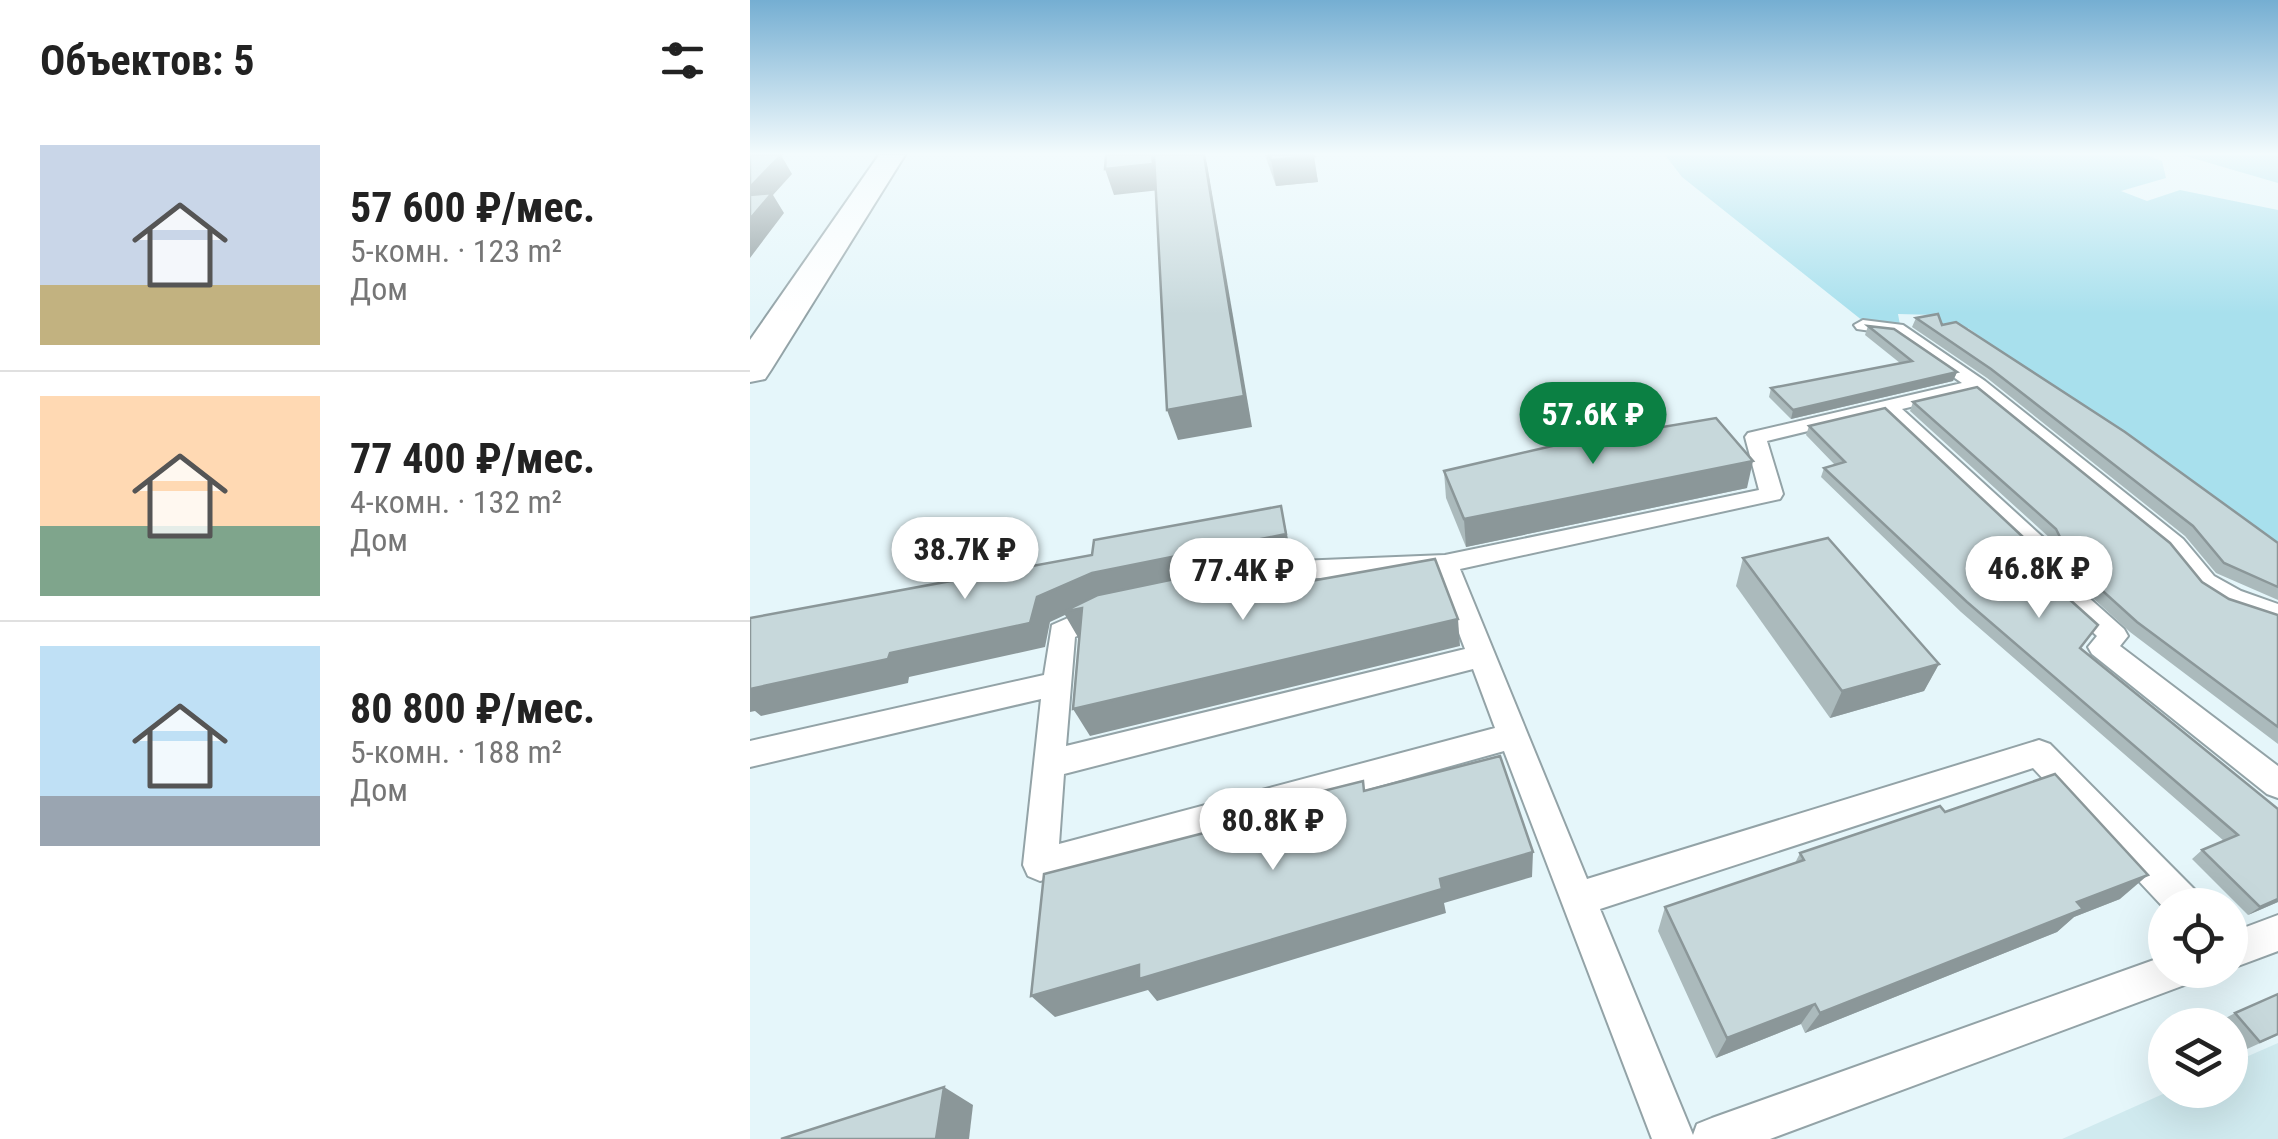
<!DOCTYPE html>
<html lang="ru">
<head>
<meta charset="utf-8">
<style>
	:root { --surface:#fff; --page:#f6f6f6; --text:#222; --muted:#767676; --line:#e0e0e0; --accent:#0b8043 }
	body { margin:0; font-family:"Roboto Condensed",sans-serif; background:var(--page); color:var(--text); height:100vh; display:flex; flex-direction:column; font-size:38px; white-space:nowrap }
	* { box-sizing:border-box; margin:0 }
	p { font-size:32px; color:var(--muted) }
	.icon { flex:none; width:55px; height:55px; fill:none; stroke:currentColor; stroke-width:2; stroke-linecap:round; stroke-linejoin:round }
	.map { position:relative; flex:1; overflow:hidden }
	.sheet { display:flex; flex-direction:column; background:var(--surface); width:750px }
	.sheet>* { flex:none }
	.tools { position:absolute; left:1398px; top:888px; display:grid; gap:20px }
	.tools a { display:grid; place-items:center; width:100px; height:100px; border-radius:50%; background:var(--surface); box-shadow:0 10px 40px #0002; font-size:50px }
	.price { position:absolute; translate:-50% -85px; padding:0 22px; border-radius:35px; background:#fff; color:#222; font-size:32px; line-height:65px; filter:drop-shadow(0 2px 5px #0008) }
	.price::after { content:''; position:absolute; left:50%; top:60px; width:30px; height:22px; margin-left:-15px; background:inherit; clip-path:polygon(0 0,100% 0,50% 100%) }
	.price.selected { background:var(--accent); color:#fff }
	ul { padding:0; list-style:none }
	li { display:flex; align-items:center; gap:30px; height:250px; padding:0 40px }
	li+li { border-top:2px solid var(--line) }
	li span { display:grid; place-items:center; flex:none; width:280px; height:200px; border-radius:0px; color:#555 }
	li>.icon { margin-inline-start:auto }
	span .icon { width:120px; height:120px; fill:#fffc; stroke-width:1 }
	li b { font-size:42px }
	h2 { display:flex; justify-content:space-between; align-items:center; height:120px; padding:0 40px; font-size:42px }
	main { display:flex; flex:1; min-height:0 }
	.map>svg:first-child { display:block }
</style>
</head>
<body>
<main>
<section class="sheet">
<h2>Объектов: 5<svg class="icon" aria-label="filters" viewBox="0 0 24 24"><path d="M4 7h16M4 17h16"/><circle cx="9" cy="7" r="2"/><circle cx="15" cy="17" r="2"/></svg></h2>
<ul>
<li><span style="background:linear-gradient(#c9d6e8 70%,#c2b280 0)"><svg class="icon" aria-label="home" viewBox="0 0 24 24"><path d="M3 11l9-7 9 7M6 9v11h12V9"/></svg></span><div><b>57 600 ₽/мес.</b><p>5-комн. · 123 m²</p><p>Дом</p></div></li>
<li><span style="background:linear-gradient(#ffd9b3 65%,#7fa58c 0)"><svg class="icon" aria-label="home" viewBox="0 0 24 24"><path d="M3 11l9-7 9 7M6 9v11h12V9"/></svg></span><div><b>77 400 ₽/мес.</b><p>4-комн. · 132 m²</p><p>Дом</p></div></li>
<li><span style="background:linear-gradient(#bfe0f5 75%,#9aa5b1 0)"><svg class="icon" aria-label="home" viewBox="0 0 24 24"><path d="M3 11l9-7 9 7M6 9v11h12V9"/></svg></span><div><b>80 800 ₽/мес.</b><p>5-комн. · 188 m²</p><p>Дом</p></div></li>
</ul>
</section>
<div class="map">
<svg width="1528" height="1139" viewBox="0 0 1528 1139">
	<rect width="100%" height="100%" fill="#e5f6fa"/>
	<polygon fill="#d0eaef" points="1528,1043 1528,1139 1312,1139 1422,1090 1480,1090 1480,1064"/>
	<g fill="#a8e0ed">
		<polygon points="915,155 1397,155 1412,161 1416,178 1371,191 1397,201 1430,190 1528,210 1528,554 1232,345 1232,338 1218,328 1193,329 1186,315 1148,314 1150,325 1113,321 932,177"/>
		<polygon points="1432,155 1528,155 1528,183"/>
	</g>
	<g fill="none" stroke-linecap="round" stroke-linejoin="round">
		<g stroke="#93a3a7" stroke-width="4">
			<g id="service">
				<path d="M1113,320L1153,325L1235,381L1433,539L1464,576L1491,591L1528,604V624L1472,605L1446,589L1415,550L1224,392L1152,409L1298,542L1301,548L1293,557L1374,629L1378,636L1370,646L1528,766V798L1517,794L1342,654L1338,647L1347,636L1267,562L1264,556L1273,547L1133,413L1017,441L1033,494L1030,499L710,569L837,879L1289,740L1300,744L1448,893L1453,905H1415V909L1283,768L850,909L943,1135L947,1124L962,1118L1415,956V970H1446L1440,983L1020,1139H902L754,751L290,881L278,876L273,865L291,699L0,767V741L294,675L302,625L350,604L359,607L363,614L359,621L325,637L316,746L715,649L686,573L548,579L511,587L502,584L498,578L502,572L548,561L695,555L1009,490L995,437L998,433L1212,383L1142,334L1107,329L1104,325ZM723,669L745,728L309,844L314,774Z"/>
				<polygon points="1528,915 1528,951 1480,969 1480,933"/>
			</g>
		</g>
		<g stroke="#93a3a7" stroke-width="4">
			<polygon id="secondary" points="129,155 155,155 21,370 15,379 0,382 0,340"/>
		</g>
		<use href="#service" fill="#fff" fill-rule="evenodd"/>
		<use href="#secondary" fill="#fff" fill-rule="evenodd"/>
	</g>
	<g fill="#abbabc">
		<polygon points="515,155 563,155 568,182 526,186"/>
		<polygon points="1166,318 1192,325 1528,543 1528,600 1466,573 1435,536 1237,378 1162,327"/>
		<polygon points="1118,326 1207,372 1203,381 1041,419 1019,397 1021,388 1150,363 1115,335"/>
		<polygon points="1163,402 1479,599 1528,615 1528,744 1380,632 1298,557 1304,547 1301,539 1160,411"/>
		<polygon points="1059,426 1267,548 1330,649 1528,809 1528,902 1498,915 1442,859 1452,850 1474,841 1211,612 1071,477 1074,468 1085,465 1056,435"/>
		<polygon points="694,471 997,488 716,547 696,498"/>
		<polygon points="993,558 1189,664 1174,691 1080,718 986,586"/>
		<polygon points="1195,812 1370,899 1324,917 1307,932 1055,1033 1051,1024 966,1058 908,931 915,907 1045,863 1050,853"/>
		<polygon points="1485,1013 1528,1035 1497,1049 1480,1030 1480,1025 1476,1025 1472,1020"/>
	</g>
	<g fill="#8b9799">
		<polygon points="31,155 42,174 23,195 34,213 0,258 0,187"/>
		<polygon points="402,155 408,155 410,190 364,195 355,169"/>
		<polygon points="454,155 457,164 502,427 428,440 417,410"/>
		<polygon points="564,156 568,182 526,186 521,160"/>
		<polygon points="1207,372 1203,381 1041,419 1043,410"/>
		<polygon points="1003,461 997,488 716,547 714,519"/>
		<polygon points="531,506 542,558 540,559 547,583 332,608 347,635 329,639 315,615 300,622 295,647 159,677 158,683 11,716 5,711 0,712 0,689 140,653 287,597 342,573"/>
		<polygon points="708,619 710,646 340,736 323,709"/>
		<polygon points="1189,664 1174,691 1080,718 1092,691"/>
		<polygon points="783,852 782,877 694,903 696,913 407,1001 398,990 305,1017 281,996"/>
		<polygon points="1398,875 1370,899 1324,917 1307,932 1055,1033 1070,1013 1327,902"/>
		<polygon points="1528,899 1528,902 1498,915 1510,907"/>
		<polygon points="1065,1004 1051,1024 966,1058 977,1038"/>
		<polygon points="194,1087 223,1105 219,1139 186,1139"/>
	</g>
	<g fill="#c7d8db" stroke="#8b9799" stroke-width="2.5">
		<polygon points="0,155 31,155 0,187"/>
		<polygon points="356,155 402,155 403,164 355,169"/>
		<polygon points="404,155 454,155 494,396 417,410"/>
		<polygon points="519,155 563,155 564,156 521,160"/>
		<polygon points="22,193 0,219 0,195"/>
		<polygon points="1188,314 1192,325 1206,322 1375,432 1528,543 1528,587 1474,563 1443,526 1241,369 1166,318"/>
		<polygon points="1118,326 1144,329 1207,372 1043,410 1021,388 1162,361"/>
		<polygon points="1227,387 1420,543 1452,582 1479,599 1528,615 1528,727 1387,622 1304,547 1311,539 1306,529 1163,402"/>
		<polygon points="1135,408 1273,537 1266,546 1270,555 1348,625 1330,648 1528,809 1528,899 1510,907 1452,850 1488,835 1217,602 1074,468 1095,462 1059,426"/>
		<polygon points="966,418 1003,461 714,519 694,471 811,444"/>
		<polygon points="531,506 536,534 342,573 287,597 280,623 140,653 138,659 0,689 0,618 342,555 344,540"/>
		<polygon points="1078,538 1189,664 1092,691 993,558"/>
		<polygon points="540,555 544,584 685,559 708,619 323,709 332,608 313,612 348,595"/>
		<polygon points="750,756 783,852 690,879 692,889 389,979 389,965 281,996 294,874 454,833 453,821 613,781 614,791"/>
		<polygon points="1305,774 1398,875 1327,902 1333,909 1070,1013 1065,1004 977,1038 915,907 1054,860 1050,853 1190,806 1195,812"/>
		<polygon points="1528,994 1528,1034 1510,1042 1485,1013"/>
		<polygon points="194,1087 186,1139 31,1139"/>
	</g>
	<linearGradient id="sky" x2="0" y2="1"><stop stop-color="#75aed2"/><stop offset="0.49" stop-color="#f3fbfd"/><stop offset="1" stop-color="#f3fbfd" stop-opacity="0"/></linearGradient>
	<rect width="1528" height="314" fill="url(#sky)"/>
</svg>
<div class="tools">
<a><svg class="icon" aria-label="locate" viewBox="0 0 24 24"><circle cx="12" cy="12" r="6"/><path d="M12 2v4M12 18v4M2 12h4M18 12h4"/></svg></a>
<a><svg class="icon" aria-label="layers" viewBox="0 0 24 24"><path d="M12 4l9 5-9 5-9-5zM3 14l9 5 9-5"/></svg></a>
</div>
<b class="price selected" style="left:843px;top:467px">57.6K ₽</b>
<b class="price" style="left:215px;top:602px">38.7K ₽</b>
<b class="price" style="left:1289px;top:621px">46.8K ₽</b>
<b class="price" style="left:493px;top:623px">77.4K ₽</b>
<b class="price" style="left:523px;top:873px">80.8K ₽</b>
</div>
</main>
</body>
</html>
